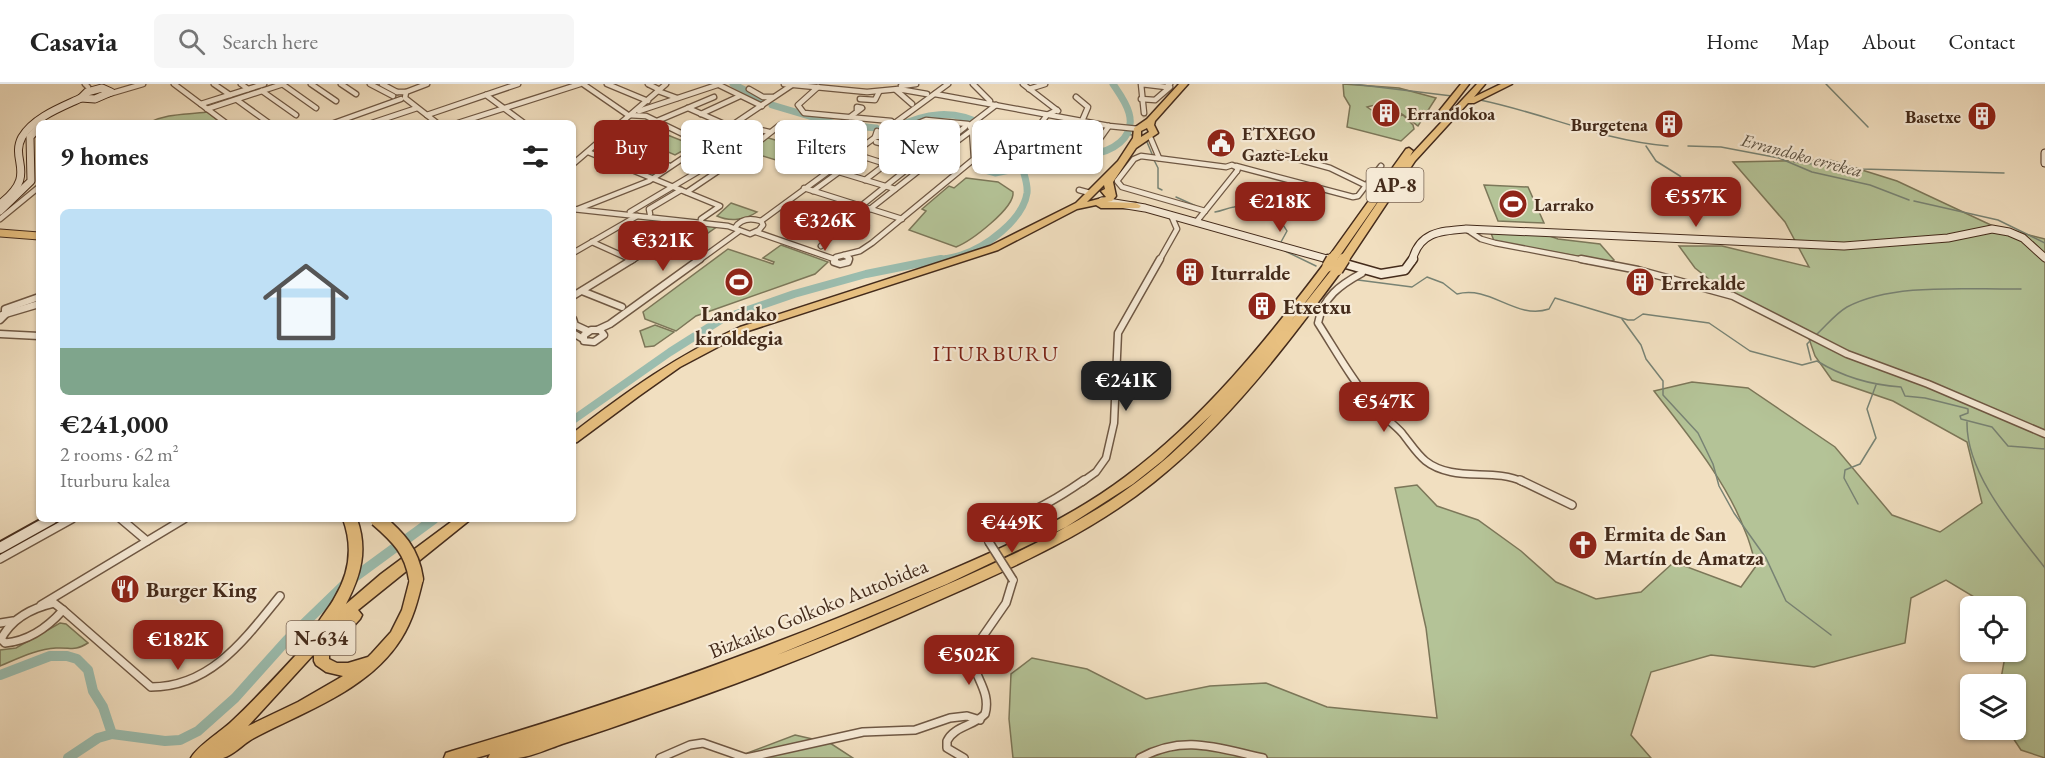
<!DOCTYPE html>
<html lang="en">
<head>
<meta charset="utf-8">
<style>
	:root { --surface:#fff; --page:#f6f6f6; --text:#222; --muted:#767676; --line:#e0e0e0; --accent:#8f2418 }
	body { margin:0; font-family:"EB Garamond",serif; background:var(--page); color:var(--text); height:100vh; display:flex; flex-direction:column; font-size:22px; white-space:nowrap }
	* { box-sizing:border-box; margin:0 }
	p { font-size:20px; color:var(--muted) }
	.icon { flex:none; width:33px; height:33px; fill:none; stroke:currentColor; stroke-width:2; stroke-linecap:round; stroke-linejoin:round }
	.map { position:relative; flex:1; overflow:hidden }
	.sheet { position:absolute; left:36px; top:36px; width:540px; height:402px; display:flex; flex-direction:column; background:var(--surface); border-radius:9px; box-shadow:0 2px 4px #0004 }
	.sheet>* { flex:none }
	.top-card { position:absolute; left:594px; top:36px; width:570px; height:54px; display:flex; gap:12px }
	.buttons { position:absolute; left:1960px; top:512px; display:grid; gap:12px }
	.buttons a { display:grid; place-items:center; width:66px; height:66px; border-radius:9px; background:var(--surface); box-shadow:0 2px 4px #0004; font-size:30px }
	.price { position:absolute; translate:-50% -51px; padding:0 14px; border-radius:12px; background:var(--accent); color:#fff; font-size:20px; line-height:39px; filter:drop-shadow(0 2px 3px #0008) }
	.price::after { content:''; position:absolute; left:50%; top:36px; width:18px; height:14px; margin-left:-9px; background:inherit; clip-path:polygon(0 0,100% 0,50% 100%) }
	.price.selected { background:#222; color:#fff }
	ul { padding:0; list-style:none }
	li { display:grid; align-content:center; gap:12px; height:318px; padding:0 24px }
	li span { display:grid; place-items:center; height:186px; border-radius:9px; color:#555 }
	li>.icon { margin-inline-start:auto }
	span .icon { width:108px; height:108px; fill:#fffc; stroke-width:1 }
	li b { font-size:26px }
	h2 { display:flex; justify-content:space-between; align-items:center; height:72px; padding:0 24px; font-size:26px }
	.pill { padding:0 21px; border-radius:9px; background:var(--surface); box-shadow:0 2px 4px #0004; font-size:21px; line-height:54px }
	.pill.selected { background:var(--accent); color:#fff }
	header { display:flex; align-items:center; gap:36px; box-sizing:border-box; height:84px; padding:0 30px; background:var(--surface); border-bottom:2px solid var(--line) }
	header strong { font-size:28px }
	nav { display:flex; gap:33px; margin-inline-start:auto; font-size:21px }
	.search { width:420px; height:54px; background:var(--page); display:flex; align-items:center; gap:15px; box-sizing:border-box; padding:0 21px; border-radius:9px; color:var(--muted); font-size:22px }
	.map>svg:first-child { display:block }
</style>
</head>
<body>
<header>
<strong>Casavia</strong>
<div class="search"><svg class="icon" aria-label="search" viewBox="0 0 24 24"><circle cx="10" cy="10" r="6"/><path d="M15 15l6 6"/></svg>Search here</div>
<nav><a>Home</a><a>Map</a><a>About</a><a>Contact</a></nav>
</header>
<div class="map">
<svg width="2045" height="674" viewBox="0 0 2045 674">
	<rect width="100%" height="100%" fill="#f1dfc0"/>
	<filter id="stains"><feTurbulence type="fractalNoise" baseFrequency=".00333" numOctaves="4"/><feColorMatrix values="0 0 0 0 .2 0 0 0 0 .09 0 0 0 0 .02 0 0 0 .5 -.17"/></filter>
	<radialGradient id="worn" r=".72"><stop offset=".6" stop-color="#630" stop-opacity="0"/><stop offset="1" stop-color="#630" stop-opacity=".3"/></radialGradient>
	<g fill="#b4c397" stroke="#7c7759" stroke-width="1.5">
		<path d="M1343,0L1399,4L1436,14L1418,42C1404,31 1386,16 1367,23C1378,31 1389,36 1403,31L1413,41L1414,45L1401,57L1347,43L1350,22L1344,12Z"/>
		<path d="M207,28L221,39H148C168,29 186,31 207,28Z"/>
		<polygon points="752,44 762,47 731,70 708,61 720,53 733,56"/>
		<polygon points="665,50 693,61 675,71 647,59"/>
		<polygon points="765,53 799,63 779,77 753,69 742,75 741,73"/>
		<polygon points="806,66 832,74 814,88 787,79"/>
		<path d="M1830,76L1897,97L1993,142L2045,155V674L2021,666L2007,645H2016V600H2000L2006,567H2016V522H1989L1946,496L1911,514L1905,559L1814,583L1711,571L1651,588L1631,651L1651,674H1013L1009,635L1011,590L1032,574L1087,585L1146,615L1210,602L1266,599L1327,623L1437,634L1426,544L1395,404L1417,401L1437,422L1478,436L1521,467L1556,498L1596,515L1641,508L1674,478L1741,503L1756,482C1753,470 1750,458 1745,447C1726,396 1687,350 1654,307L1692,298L1748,304L1835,363L1892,431L1940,448L1982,419L1967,358L1893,317L1832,296L1815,272L1806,246L1728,210L1695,184L1679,162H1722L1809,183L1785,138L1733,78Z"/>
		<path d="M966,94L998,98L1013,108C1015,124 971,157 956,163L909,146L926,127L922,125L949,102L954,104Z"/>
		<polygon points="1484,101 1528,103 1544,139 1498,137"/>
		<path d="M731,119L757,128C745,136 730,138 717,132Z"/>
		<polygon points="842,130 854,141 868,142 845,155 839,152 837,154 820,138"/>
		<polygon points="694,140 718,142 685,165 675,164 656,176 645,171"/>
		<polygon points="1491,149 1547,151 1558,155 1600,160 1614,176 1609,178 1494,157"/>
		<polygon points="781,161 828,178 815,190 696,232 676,247 645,235 643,228 728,165 773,180 774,178 763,174"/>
		<polygon points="655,241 674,248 654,262 645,263 640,247"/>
		<polygon points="1121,282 1132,284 1131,292 1143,294 1142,300 1154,303 1154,314 1145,315 1120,301"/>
		<path d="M60,539L66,540L88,559C73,568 72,563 56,564C37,565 17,575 0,582V566L16,564Z"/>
		<polygon points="795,651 830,659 853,674 734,674"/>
	</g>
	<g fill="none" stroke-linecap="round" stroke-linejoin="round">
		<g stroke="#788374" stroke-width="1.5">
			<polyline points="1353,0 1452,12"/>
			<polyline points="1826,0 1868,43"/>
			<path d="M1480,16C1544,29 1603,57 1668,62"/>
			<polyline points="1127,50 1132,51"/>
			<polyline points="1147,58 1152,70"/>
			<polyline points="1646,62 1656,77 1680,92 1685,99"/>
			<polyline points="1688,62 1721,63 1779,74 1812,88 1870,101 1909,116"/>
			<polyline points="1154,76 1158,84 1158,104 1162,106"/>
			<polyline points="1794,78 1862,85 2004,89"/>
			<polyline points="1176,113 1196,122"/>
			<polyline points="1914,117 1998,136 2045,159"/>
			<path d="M1215,128C1222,127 1227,124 1234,123C1254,118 1277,129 1287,147L1281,158"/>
			<polyline points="1285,167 1316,182"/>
			<path d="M1358,196L1412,203L1427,193L1443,199L1457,210C1491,201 1515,236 1549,225L1555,214L1628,236H1634L1643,230L1709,239L1750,267L1802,281L1817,277C1843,293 1871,301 1901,303L1905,312L1925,314L1965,324L1968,325V329L1960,332L1961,335L1992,343L2008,362L2045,365"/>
			<polyline points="1622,235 1641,261 1646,275 1663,297 1663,311 1698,349 1713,380 1719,402 1734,429 1766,474 1786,517 1831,551"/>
			<path d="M1816,251C1826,242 1835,230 1847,223C1894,198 1969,206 2021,205"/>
			<polyline points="1811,276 1807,260 1813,254"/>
			<path d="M1967,338C1966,390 2015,445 2045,484"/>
			<polyline points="1858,420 1844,394 1845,386 1860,380 1876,354 1867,325 1876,301"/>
		</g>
		<g stroke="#9bbdaf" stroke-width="7">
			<polyline points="733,0 766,17"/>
			<polyline points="772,21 836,40 876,44"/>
			<path d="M894,44C925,29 954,24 985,42L981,85L995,89L1025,83"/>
			<path d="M933,177C942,175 952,174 961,171C985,164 1023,136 1027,109C1028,101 1025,94 1023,86C1030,79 1037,74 1047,71C1061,68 1075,71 1089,70C1111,69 1136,54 1129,29C1126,18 1119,9 1113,0"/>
		</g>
		<polyline stroke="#9bbdaf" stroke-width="8" points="573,336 670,268 722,235 794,210 866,190 941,175"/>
		<g stroke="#9bbdaf" stroke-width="10">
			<polyline points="0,591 50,572 67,572 77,575 88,586 93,607 103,623 112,650 165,657 180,656 198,647 235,614 287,556 344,501 434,435"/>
			<polyline points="68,674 98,654 112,650"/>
		</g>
		<polyline stroke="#cebb9f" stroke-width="4.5" stroke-dasharray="4.5 2" stroke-linecap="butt" points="1144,29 1150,54"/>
		<g stroke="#6f5844" stroke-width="7">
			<g id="street-far2">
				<polyline points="85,0 88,3"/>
				<polyline points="174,0 226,39"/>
				<polyline points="214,0 230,11"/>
				<polyline points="241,0 248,5"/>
				<polyline points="282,0 316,24"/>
				<polyline points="311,0 336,17"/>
				<polyline points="341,0 356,10"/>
				<polyline points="370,0 393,12"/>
				<polyline points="382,0 397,8"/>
				<polyline points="583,0 628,31 646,32 726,71 630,128"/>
				<polyline points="607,0 648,17"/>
				<polyline points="648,0 658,5"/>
				<polyline points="717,0 762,22"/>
				<polyline points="784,0 867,8 898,5 927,10"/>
				<polyline points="973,0 990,17 989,19"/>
				<polyline points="1023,0 1058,27"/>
				<polyline points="901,2 916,0"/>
				<polyline points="818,3 798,21 804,29 891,37 889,41"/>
				<polyline points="749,5 763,13 773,13"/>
				<polyline points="1029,5 1045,0"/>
				<polyline points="896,6 912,20"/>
				<polyline points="262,7 296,31"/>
				<polyline points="658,7 677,14"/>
				<polyline points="397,8 406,8 405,14 437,39"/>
				<polyline points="406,8 427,0"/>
				<polyline points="109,10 143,0"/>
				<polyline points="935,10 1109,42 1139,45"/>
				<polyline points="486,11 524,39"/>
				<polyline points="1076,13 1088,23 1082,37"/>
				<polyline points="860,15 875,16 879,8"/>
				<polyline points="1141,15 1155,16 1170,3"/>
				<polyline points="237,16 269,39"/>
				<polyline points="201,20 264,0"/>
				<polyline points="688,24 731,43"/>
				<polyline points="207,25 283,0"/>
				<polyline points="1057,26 1047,31 1039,42 1055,58 1086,64 1094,63 1109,42"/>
				<polyline points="639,27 717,1"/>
				<polyline points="1144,29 1141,0 1166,3 1170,0"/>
				<polyline points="701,30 740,12"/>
				<polyline points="427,31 518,0"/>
				<polyline points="850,33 862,24 857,23 857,26"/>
				<polyline points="657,37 714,13"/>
				<polyline points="334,39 401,15"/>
				<polyline points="372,39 417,24"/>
				<polyline points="458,39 580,0"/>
				<polyline points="737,40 769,48"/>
				<polyline points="970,41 996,21"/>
				<polyline points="1151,55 1159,74"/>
				<polyline points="588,68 720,122 701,135 701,139"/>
				<polyline points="933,68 965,43"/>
				<polyline points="1275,69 1330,84 1365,101"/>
				<polyline points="940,70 972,46"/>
				<polyline points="858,71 886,80"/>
				<polyline points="860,72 839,88 895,105"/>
				<polyline points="1014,73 1039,42"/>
				<polyline points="738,74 780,41"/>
				<polyline points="610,76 629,67 670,82"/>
				<polyline points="573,80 666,0"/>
				<polyline points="1236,82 1353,113 1358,112 1381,82"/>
				<polyline points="910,83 930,67"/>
				<polyline points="865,96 886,80 906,86 910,83 920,86"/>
				<polyline points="804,104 902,135"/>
				<polyline points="1079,106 1090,109"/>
				<polyline points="813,107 839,88"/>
				<polyline points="687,108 733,77"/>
				<polyline points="861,122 906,86"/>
				<polyline points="573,125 728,142 750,150 759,146 763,141 761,137"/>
				<polyline points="578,125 649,97 792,1"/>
				<polyline points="870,125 940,70 919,64 914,68 876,58"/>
				<polyline points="1205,127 1122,103 1117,97 1134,75 1141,72 1226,83 1232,81 1238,84 1237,87"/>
				<polyline points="650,130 649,125 681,106"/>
				<polyline points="0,135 39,103"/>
				<polyline points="761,137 948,0"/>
				<polyline points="1197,137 1237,87"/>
				<path d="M735,144C741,134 751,134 761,137"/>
				<polyline points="1466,145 1481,155 1495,159 1589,177"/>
				<polyline points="756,148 834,175"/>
				<polyline points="592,158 632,176"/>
				<polyline points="821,162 833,151"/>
				<polyline points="573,169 637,132"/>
				<polyline points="844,171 860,167 872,159 974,75 972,46 968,40 926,36 886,52 875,53 877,47"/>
				<polyline points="631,177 693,139"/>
				<polyline points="698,177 738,148"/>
				<polyline points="835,177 836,173 844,171 849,174 848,177"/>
				<polyline points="1159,177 1177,145 1171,131"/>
			</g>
		</g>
		<g stroke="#6f5844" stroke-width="9">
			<g id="street-far1">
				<polyline points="835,175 834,178 840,180 848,178 849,175"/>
				<polyline points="1581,175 1638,186 1733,212 1847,270 1928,300 2045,350"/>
				<path d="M1363,186L1362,189C1340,201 1323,213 1318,239C1336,267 1353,298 1375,323C1383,333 1394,340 1402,349C1418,369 1423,382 1451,388C1474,393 1501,387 1523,398"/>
				<polyline points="582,207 622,223"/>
				<polyline points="573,212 633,175"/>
				<polyline points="2,231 39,220"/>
				<polyline points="573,235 575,241 588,247"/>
				<polyline points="0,236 5,231 5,225 39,213"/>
				<polygon points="591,246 600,246 604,251 594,258 584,257 584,251"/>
				<polyline points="597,246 610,240 700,175"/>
				<polyline points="573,249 583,255"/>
				<polyline points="0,250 39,252"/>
				<polyline points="1082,398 1096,388 1106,374 1114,339 1118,249 1160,175"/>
			</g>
		</g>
		<g stroke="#6f5844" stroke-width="10">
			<g id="street">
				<polyline points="1520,396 1572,421"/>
				<polyline points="121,435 147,457"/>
				<path d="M989,458L986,448C1001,436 1014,436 1030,428C1049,419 1067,408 1084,396"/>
				<polyline points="0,475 72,435"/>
				<path d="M54,519L63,526C48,543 28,557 5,559L1,555C12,534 32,524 54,519Z"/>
				<polyline points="41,521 184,435"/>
				<path d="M63,526L151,603C211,603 245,555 280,512"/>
				<polyline points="0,539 13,537"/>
				<polyline points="660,674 690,661 703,659 746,674 863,648 915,646 950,634 967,632 980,636"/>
				<path d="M964,674L947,664V657C954,642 974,642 985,630C992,606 971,591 972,568L1006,519L1013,496"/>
				<path d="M1140,674C1184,650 1217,664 1263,674"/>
			</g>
		</g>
		<g stroke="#442b1b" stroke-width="9">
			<g id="secondary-far2">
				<polygon points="102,4 111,8 95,15 81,14 87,8"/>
				<polyline points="2045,69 2045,79"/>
				<polyline points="1102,117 1145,124 1334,177"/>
				<path d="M0,120C39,90 9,77 22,53C34,33 62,23 81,14"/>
				<polyline points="0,127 31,97 30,53 38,44"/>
				<path d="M1412,177C1419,148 1440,147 1466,145L1844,162L1948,154L1992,145L2009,148L2023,154L2045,174"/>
			</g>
		</g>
		<g stroke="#442b1b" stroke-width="11">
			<polyline id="secondary-far1" points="1328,175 1381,190 1405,186 1413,175"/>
		</g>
		<g stroke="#442b1b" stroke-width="14">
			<polyline id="secondary" points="0,464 52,435"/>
		</g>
		<g stroke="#442b1b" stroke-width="9">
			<polyline id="primary" points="0,149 39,152"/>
		</g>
		<g stroke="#442b1b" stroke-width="3">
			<g id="highway">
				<path d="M1179,0H1188L1155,37L1154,41L1158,49L1136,64L1113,98L1116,112L1112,117L1107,118L1136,119L1141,122L1139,124H1101L1096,121L1077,125L998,166L748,247L680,283L639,312L577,358L573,359V349C626,308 679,270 740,243L990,162L1076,119L1118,77L1133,54L1134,44L1147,35ZM1147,44L1149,48L1141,53V47ZM1104,101L1105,105L1101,107L1106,113L1087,118Z"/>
				<polygon points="1461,0 1469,0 1442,35 1436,35 1436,31"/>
				<polygon points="1477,0 1485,0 1474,13 1501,0 1512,0 1474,19 1468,19 1415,77 1349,176 1345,177 1340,174 1399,87 1339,173 1331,173 1330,171 1406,65 1409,64 1413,67 1410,72"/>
				<path d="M1328,179L1333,182L1291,237L1333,184L1337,183L1342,186C1287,261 1227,340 1154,398C1092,448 1018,481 946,513C850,556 753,595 653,629C623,640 593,650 562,660C548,665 533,672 518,674C509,674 498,674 488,674L490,670L476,674H444L446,669L452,667C612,620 768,566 921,499C991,469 1064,439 1125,393C1204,334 1266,257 1324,180ZM1212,330C1185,359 1155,386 1123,408C1073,443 1017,469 962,494C901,521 839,547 777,571L947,500L1066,443L1133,400L1162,377Z"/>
				<path d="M343,435H357C368,466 361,491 346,520L381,490L455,435H471L358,526L362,531L360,535L329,569V575L337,579H348L368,573L372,569L391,548L402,526L411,491L416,490L421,491L423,495C418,516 413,536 401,555C369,606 305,627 254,654C244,659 234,671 223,674C214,674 200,674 191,674C197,662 222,647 232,637C263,608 291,576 320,545L317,541C322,531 330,523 335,513C350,488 353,462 343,435ZM314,570V577L316,581L326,588L343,592L298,618L248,642Z"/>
			</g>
		</g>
		<use href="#street-far2" stroke="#f6ead6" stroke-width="4.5"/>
		<use href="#street-far1" stroke="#f6ead6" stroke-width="6"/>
		<use href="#street" stroke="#f6ead6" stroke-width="7"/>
		<use href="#secondary-far2" stroke="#f6ead6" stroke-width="7"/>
		<use href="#secondary-far1" stroke="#f6ead6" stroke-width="8"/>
		<use href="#secondary" stroke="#f6ead6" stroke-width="10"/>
		<use href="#primary" stroke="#e8c080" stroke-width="7"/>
		<use href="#highway" fill="#e8c080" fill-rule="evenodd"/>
		<g stroke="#6f5844" stroke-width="10" stroke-linecap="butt">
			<polyline id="street-bridge" points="989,458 1013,496"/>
		</g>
		<g stroke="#442b1b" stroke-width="11" stroke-linecap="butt">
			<g id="highway-bridge-far2">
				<polyline points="1331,177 1335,171"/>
				<polyline points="1343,177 1345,174"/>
			</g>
		</g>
		<g stroke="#442b1b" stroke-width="14" stroke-linecap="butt">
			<g id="highway-bridge-far1">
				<polyline points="1328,182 1332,175"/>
				<polyline points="1337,186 1344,175"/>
			</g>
		</g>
		<g stroke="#442b1b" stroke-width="17" stroke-linecap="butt">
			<path id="highway-bridge" d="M377,435C398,453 412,467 416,495"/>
		</g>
		<use href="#street-bridge" stroke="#f6ead6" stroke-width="7"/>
		<use href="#highway-bridge-far2" stroke="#e8c080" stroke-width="9"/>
		<use href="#highway-bridge-far1" stroke="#e8c080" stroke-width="11"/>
		<use href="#highway-bridge" stroke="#e8c080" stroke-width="14"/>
	</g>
	<defs>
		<g id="building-disc" transform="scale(1.5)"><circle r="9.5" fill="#8f2418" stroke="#f6ead6"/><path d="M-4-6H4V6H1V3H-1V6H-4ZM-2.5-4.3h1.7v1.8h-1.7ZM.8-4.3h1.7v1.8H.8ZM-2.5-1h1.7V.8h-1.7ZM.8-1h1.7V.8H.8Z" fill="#fff"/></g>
		<g id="civic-disc" transform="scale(1.5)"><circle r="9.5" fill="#8f2418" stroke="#f6ead6"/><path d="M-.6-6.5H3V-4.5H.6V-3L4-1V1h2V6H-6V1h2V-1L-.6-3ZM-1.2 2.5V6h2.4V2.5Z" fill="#fff"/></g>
		<g id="stadium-disc" transform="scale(1.5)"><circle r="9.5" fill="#8f2418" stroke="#f6ead6"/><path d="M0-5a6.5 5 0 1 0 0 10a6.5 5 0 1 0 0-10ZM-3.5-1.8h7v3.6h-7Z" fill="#fff"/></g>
		<g id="church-disc" transform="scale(1.5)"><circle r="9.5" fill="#8f2418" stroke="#f6ead6"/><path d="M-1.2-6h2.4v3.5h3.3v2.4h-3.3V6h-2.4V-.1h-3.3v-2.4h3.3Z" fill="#fff"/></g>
		<g id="restaurant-disc" transform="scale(1.5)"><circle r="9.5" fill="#8f2418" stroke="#f6ead6"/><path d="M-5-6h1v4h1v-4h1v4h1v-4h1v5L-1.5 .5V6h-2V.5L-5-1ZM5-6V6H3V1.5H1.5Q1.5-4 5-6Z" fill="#fff"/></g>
	</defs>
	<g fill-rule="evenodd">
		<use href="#building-disc" x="1386" y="29"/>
		<use href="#building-disc" x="1982" y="32"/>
		<use href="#building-disc" x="1669" y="40"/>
		<use href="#civic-disc" x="1221" y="59"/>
		<use href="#stadium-disc" x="1513" y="120"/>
		<use href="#building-disc" x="1190" y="188"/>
		<use href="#stadium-disc" x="739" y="198"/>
		<use href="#building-disc" x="1640" y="198"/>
		<use href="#building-disc" x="1262" y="222"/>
		<use href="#church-disc" x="1583" y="461"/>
		<use href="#restaurant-disc" x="125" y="505"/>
	</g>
	<g text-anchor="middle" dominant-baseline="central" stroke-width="4.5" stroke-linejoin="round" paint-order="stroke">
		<g font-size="18" font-weight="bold" fill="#442b1b" stroke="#f6ead6" text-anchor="start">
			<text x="1407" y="29">Errandokoa</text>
			<text x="1961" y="32" text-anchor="end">Basetxe</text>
			<text x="1648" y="40" text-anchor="end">Burgetena</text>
			<text x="1242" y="49">ETXEGO<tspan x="1242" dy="21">Gazte-Leku</tspan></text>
			<text x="1534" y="120">Larrako</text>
		</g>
		<g font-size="18" font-style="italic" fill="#5a5040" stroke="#f6ead6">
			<text transform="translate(1802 71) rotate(15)">Errandoko errekea</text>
		</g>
		<g fill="#f6ead6" stroke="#796453" stroke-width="1.5">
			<rect x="1366.5" y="84" width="57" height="34" rx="4.5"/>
			<rect x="286.5" y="537" width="69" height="34" rx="4.5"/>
		</g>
		<g font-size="20" font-weight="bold" fill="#442b1b">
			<text x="1395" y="101">AP-8</text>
			<text x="321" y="554">N-634</text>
		</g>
		<g font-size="21" font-weight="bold" fill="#442b1b" stroke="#f6ead6" text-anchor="start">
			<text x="1211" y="188">Iturralde</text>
			<text x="1661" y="198">Errekalde</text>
			<text x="1283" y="222">Etxetxu</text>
			<text x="739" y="229" text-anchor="middle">Landako<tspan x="739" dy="24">kiroldegia</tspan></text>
			<text x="1604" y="449">Ermita de San<tspan x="1604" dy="24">Martín de Amatza</tspan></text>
			<text x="146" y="505">Burger King</text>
		</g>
		<g font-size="21" fill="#442b1b" stroke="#f6ead6">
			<text transform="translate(818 524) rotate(-22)">Bizkaiko Golkoko Autobidea</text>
		</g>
		<g font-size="22" letter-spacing="1.5" fill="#7a1f14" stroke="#f6ead6">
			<text x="996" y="269">ITURBURU</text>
		</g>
	</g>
	<rect width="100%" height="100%" filter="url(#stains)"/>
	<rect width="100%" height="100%" fill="url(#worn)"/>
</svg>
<div class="buttons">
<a><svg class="icon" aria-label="locate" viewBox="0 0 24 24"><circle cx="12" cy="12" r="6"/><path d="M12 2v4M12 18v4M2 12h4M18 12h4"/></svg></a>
<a><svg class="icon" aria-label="layers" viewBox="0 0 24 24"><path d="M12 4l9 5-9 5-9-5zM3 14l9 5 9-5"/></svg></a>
</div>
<b class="price" style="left:1696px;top:144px">€557K</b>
<b class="price" style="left:1280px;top:149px">€218K</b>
<b class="price" style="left:825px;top:168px">€326K</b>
<b class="price" style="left:663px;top:188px">€321K</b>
<b class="price selected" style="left:1126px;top:328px">€241K</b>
<b class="price" style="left:1384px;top:349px">€547K</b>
<b class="price" style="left:1012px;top:470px">€449K</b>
<b class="price" style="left:178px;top:587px">€182K</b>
<b class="price" style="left:969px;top:602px">€502K</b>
<div class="top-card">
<a class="pill selected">Buy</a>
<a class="pill">Rent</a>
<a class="pill">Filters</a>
<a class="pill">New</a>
<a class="pill">Apartment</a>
</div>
<section class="sheet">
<h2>9 homes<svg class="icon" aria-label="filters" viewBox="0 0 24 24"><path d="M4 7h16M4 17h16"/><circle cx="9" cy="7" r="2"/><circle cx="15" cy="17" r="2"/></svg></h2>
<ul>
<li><span style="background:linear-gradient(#bfe0f5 75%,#7fa58c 0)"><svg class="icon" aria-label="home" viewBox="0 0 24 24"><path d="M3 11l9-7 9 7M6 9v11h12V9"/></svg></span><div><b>€241,000</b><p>2 rooms · 62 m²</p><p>Iturburu kalea</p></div></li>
</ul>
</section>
</div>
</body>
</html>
